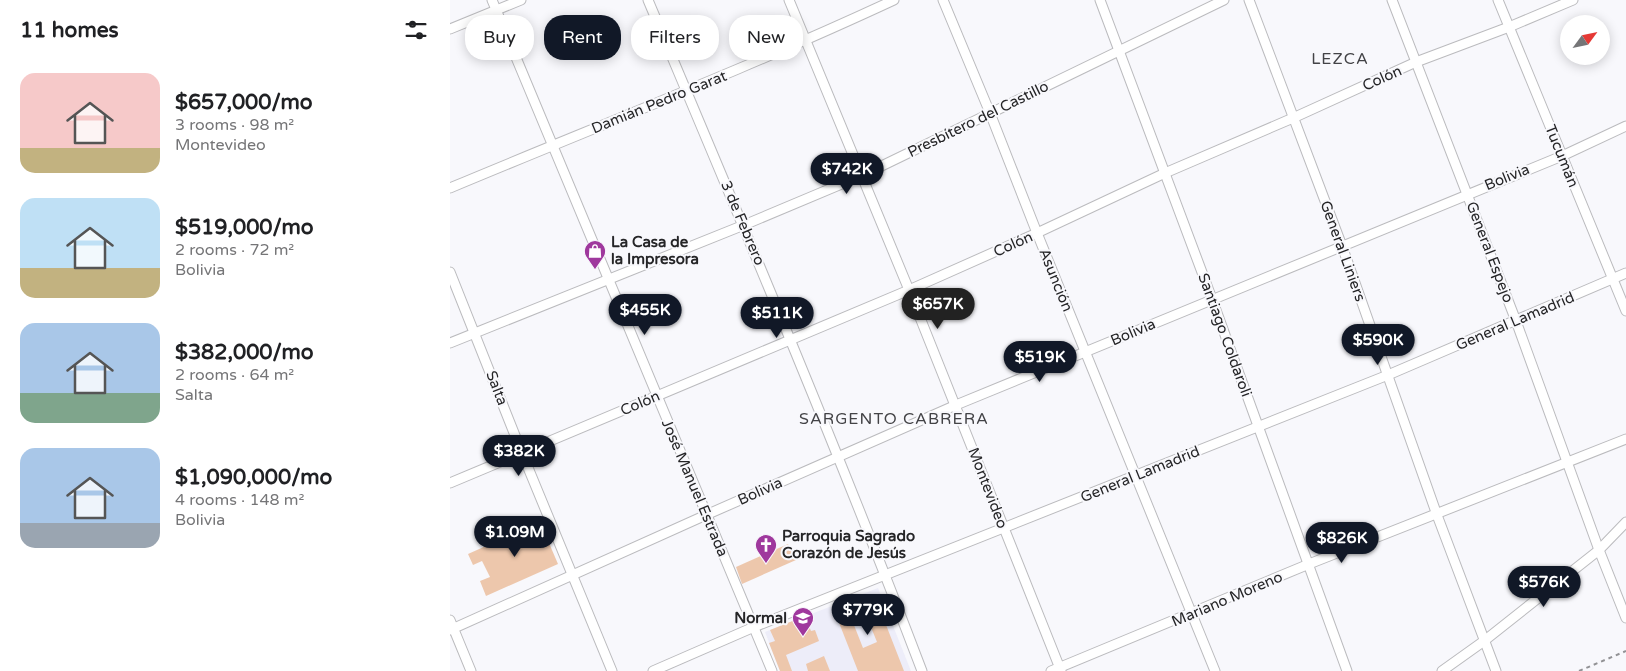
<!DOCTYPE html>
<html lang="en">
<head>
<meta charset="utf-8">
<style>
	:root { --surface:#fff; --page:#f2f2f2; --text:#202124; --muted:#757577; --accent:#111827 }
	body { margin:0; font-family:"Varela Round",sans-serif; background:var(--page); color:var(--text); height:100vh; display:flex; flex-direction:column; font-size:19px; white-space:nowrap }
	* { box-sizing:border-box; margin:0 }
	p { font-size:16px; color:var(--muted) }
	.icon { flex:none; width:28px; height:28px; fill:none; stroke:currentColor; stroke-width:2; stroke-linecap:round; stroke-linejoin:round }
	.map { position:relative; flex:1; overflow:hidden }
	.side { display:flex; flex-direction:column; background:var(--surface); width:450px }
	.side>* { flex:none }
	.banner { position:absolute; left:15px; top:15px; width:475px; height:45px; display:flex; gap:10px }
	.needle { width:32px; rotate:57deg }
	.fabs { position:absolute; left:1110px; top:15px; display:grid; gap:10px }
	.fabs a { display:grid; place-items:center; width:50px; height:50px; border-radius:50%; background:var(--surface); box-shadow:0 2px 12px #0003; font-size:25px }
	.price { position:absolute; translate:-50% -42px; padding:0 11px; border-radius:18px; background:var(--accent); color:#fff; font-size:16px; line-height:32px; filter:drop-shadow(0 1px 2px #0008) }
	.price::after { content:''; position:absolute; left:50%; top:30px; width:15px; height:11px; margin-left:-8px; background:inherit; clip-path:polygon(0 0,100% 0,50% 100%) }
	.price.active { background:#222; color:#fff }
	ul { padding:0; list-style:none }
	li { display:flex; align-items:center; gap:15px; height:125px; padding:0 20px }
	li span { display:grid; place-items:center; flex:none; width:140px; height:100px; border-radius:15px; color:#555 }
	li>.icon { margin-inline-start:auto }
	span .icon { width:60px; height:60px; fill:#fffc; stroke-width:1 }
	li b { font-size:21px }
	h2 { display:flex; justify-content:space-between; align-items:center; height:60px; padding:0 20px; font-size:21px }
	.chip { padding:0 18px; border-radius:20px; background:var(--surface); box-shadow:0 2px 12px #0003; font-size:18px; line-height:45px }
	.chip.active { background:var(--accent); color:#fff }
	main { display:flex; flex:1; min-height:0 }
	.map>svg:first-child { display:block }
</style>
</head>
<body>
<main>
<section class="side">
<h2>11 homes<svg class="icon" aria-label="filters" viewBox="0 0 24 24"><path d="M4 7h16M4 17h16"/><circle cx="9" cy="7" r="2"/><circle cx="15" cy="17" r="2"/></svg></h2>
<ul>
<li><span style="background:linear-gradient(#f6c9c9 75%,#c2b280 0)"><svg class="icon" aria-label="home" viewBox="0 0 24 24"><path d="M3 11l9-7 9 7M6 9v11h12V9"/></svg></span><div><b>$657,000/mo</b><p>3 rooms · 98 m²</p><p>Montevideo</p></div></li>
<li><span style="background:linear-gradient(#bfe0f5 70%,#c2b280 0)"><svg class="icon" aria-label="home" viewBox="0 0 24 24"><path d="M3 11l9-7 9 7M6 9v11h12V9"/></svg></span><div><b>$519,000/mo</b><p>2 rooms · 72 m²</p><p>Bolivia</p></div></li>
<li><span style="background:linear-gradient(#a9c7e8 70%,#7fa58c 0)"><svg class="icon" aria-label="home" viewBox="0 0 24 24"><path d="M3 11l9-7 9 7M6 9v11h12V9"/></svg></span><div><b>$382,000/mo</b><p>2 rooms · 64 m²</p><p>Salta</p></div></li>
<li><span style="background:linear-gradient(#a9c7e8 75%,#9aa5b1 0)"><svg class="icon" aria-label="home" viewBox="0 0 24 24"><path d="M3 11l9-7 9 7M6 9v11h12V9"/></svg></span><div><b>$1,090,000/mo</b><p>4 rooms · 148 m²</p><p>Bolivia</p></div></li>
</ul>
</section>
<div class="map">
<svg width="1176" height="671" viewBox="0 0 1176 671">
	<rect width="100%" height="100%" fill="#f8f8fc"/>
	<polygon fill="#ededf9" points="428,588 461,671 330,671 315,632"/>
	<g fill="#edc7ac" fill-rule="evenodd">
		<polygon points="90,522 108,564 36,596 30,581 40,577 32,561 23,565 18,554"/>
		<polygon points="338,544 346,560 292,584 286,567"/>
		<path d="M424,594L454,671H408L384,610ZM416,615L427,642L413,648L402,620Z"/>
		<polygon points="355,616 361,631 365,630 369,641 336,655 342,671 330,671 319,643 325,641 320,630"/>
		<polygon points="374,656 380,671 358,671 356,664"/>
	</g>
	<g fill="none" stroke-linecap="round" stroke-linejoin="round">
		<g stroke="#bbbbbe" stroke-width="11">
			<g id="street">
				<polyline points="42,0 322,671"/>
				<path d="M198,0C292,223 386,445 472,671"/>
				<polyline points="339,0 459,290 611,671"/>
				<polyline points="493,0 540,113 587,233 765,671"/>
				<polyline points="650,0 762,299 897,671"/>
				<polyline points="799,0 892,246 987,515 1046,671"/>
				<polyline points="942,0 1066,321 1149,550 1176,618"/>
				<polyline points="1048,0 1176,311"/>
				<polyline points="0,29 71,0"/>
				<path d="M0,188C148,126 298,68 444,0"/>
				<polyline points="0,272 72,453 162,671"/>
				<polyline points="0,343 294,225 413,175 774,0"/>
				<polyline points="0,483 459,290 587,233 715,173 843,118 966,62 1059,27 1123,0"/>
				<polyline points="0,620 21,671"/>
				<polyline points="0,630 256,515 506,405 1112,156 1176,126"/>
				<polyline points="203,671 304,627 938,375 1176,273"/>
				<polyline points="601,671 859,564 1176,439"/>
				<polyline points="992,671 1034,641 1149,550 1176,522"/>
			</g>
		</g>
		<polyline stroke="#929295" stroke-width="2" stroke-dasharray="4 4" stroke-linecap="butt" points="1129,671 1176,651"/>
		<use href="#street" stroke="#fff" stroke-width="9"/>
	</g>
	<defs>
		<g id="shop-pin" transform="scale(1.125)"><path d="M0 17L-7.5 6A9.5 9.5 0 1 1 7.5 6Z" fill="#9f389d" stroke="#f8f8fc"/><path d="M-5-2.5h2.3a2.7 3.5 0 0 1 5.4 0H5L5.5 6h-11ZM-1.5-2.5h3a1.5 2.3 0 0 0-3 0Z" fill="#fff"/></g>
		<g id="church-pin" transform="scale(1.125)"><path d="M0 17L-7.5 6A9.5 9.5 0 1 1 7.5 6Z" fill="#9f389d" stroke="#f8f8fc"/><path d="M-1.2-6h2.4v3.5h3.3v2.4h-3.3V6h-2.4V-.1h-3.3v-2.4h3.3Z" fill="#fff"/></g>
		<g id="school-pin" transform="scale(1.125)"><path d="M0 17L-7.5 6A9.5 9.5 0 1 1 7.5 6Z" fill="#9f389d" stroke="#f8f8fc"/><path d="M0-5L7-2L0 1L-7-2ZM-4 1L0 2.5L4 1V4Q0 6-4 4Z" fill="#fff"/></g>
	</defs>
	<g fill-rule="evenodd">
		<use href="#shop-pin" x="145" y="251"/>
		<use href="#church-pin" x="316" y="545"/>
		<use href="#school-pin" x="353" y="618"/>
	</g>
	<g text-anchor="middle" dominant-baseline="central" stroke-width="4" stroke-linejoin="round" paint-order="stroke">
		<g font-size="15" fill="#252527" stroke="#f8f8fc">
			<text transform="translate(932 78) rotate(-24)">Colón</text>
			<text transform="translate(209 102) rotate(-22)">Damián Pedro Garat</text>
			<text transform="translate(528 119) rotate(-26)">Presbítero del Castillo</text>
			<text transform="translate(1112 156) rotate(68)">Tucumán</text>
			<text transform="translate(1057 177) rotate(-22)">Bolivia</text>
			<text transform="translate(293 223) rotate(67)">3 de Febrero</text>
			<text transform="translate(563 244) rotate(-24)">Colón</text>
			<text transform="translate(893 251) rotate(70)">General Liniers</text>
			<text transform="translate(1040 252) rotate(69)">General Espejo</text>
			<text transform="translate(606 280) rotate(68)">Asunción</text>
			<text transform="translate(1065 321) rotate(-23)">General Lamadrid</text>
			<text transform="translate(683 332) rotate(-23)">Bolivia</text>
			<text transform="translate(775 335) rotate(70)">Santiago Coldaroli</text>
			<text transform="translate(47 388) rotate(69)">Salta</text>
			<text transform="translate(190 403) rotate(-23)">Colón</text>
			<text transform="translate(690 474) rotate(-22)">General Lamadrid</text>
			<text transform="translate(245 488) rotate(67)">José Manuel Estrada</text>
			<text transform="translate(538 488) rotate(69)">Montevideo</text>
			<text transform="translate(310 491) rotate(-24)">Bolivia</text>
			<text transform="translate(777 599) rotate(-23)">Mariano Moreno</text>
		</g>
		<g font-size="15" font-weight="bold" fill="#252527" stroke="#f8f8fc" text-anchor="start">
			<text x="161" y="242">La Casa de<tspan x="161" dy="17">la Impresora</tspan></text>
			<text x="332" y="536">Parroquia Sagrado<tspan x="332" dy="17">Corazón de Jesús</tspan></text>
			<text x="337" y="618" text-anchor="end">Normal</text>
		</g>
		<g font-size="16" letter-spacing="1" fill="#434346" stroke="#f8f8fc">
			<text x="890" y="59">LEZCA</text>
			<text x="444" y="419">SARGENTO CABRERA</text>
		</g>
	</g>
</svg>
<div class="fabs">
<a><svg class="needle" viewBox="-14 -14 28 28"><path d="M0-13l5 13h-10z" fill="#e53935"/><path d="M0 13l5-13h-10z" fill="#757577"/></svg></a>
</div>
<b class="price" style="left:397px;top:195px">$742K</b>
<b class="price active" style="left:488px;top:330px">$657K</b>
<b class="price" style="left:195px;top:336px">$455K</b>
<b class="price" style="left:327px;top:339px">$511K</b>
<b class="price" style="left:928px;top:366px">$590K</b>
<b class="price" style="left:590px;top:383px">$519K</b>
<b class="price" style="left:69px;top:477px">$382K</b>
<b class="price" style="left:65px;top:558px">$1.09M</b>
<b class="price" style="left:892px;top:564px">$826K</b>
<b class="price" style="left:1094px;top:608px">$576K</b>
<b class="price" style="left:418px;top:636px">$779K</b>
<div class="banner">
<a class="chip">Buy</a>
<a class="chip active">Rent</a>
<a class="chip">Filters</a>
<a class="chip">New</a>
</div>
</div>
</main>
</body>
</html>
